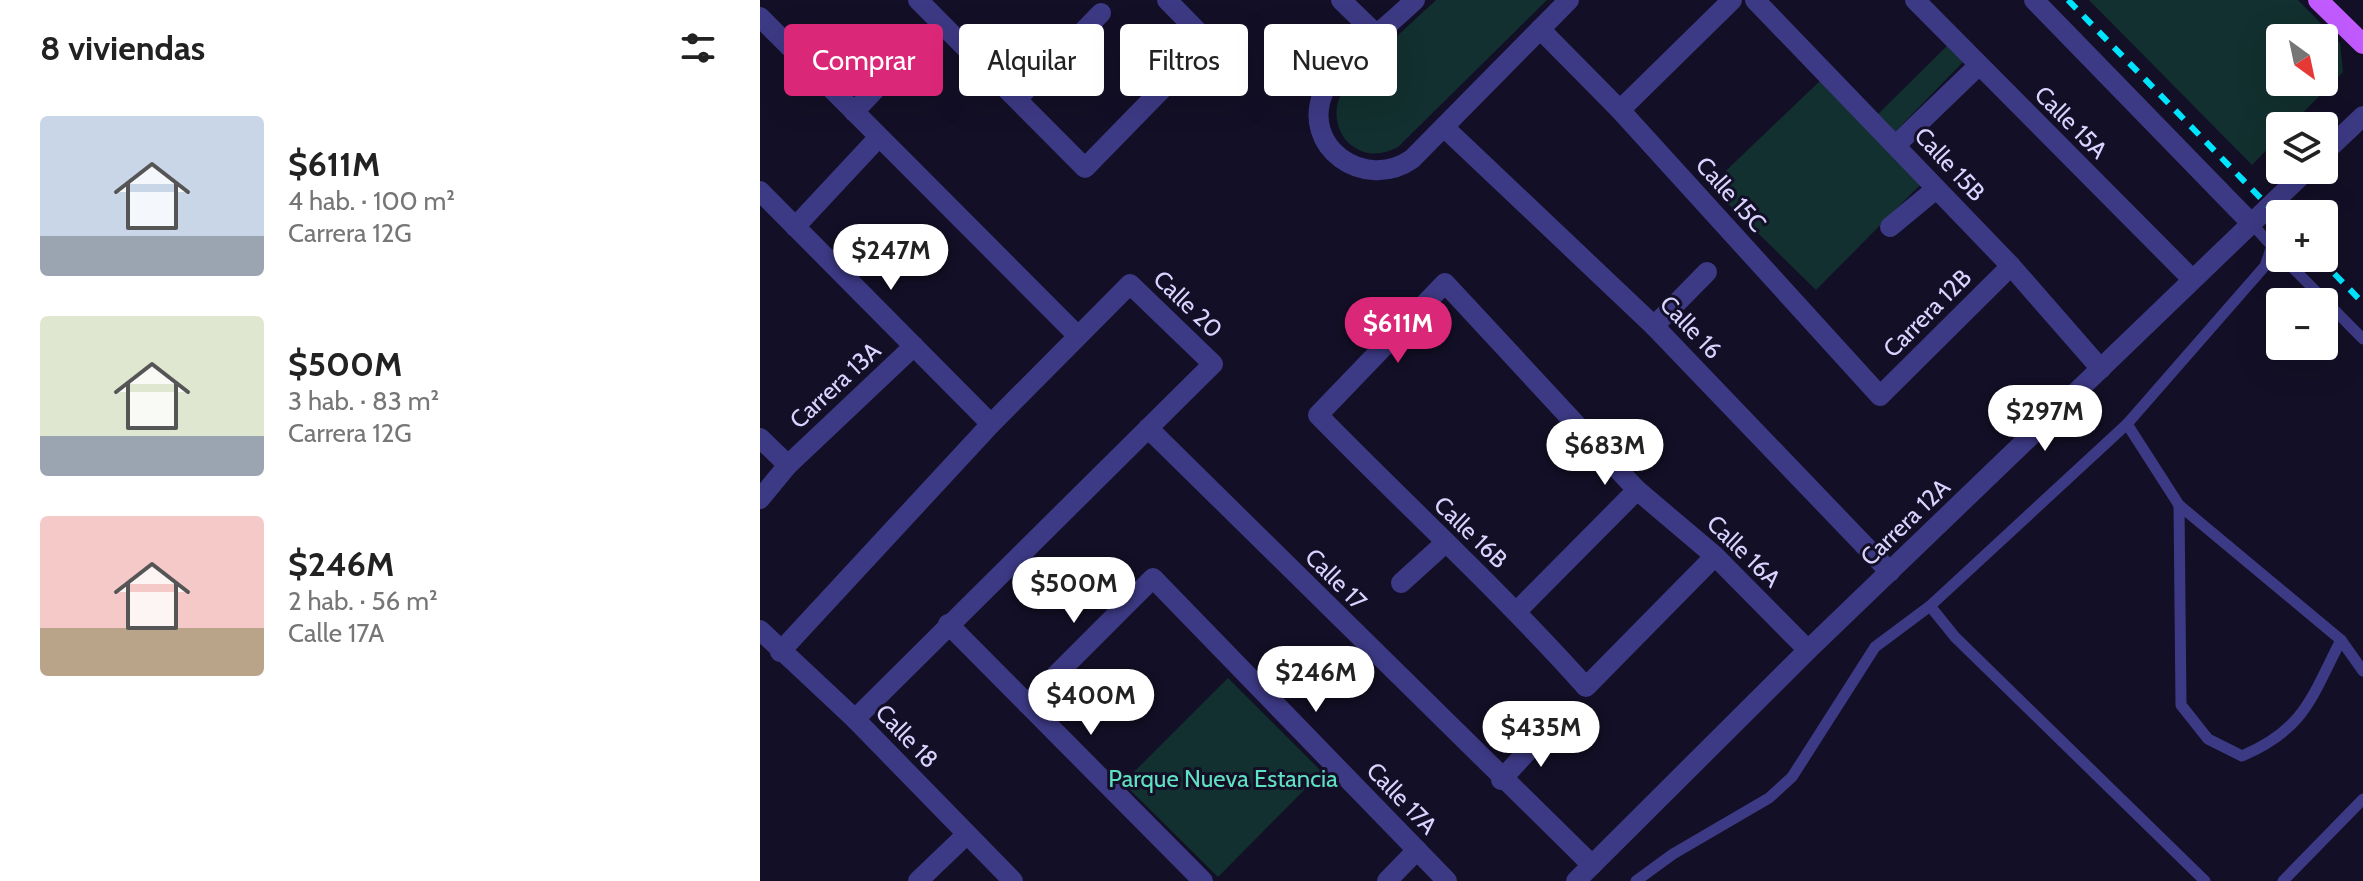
<!DOCTYPE html>
<html lang="es">
<head>
<meta charset="utf-8">
<style>
	:root { --surface:#fff; --page:#f2f2f2; --text:#222; --muted:#767676; --accent:#db2777 }
	body { margin:0; font-family:Cabin,sans-serif; background:var(--page); color:var(--text); height:100vh; display:flex; flex-direction:column; font-size:30px; white-space:nowrap }
	* { box-sizing:border-box; margin:0 }
	p { font-size:26px; color:var(--muted) }
	.icon { flex:none; width:44px; height:44px; fill:none; stroke:currentColor; stroke-width:2; stroke-linecap:round; stroke-linejoin:round }
	.map { position:relative; flex:1; overflow:hidden }
	.details { display:flex; flex-direction:column; background:var(--surface); width:760px }
	.details>* { flex:none }
	.banner { position:absolute; left:24px; top:24px; width:760px; height:72px; display:flex; gap:16px }
	.needle { width:52px; rotate:147deg }
	.buttons { position:absolute; left:1506px; top:24px; display:grid; gap:16px }
	.buttons a { display:grid; place-items:center; width:72px; height:72px; border-radius:8px; background:var(--surface); box-shadow:0 8px 32px #0002; font-size:40px }
	.price { position:absolute; translate:-50% -68px; padding:0 18px; border-radius:28px; background:#fff; color:#222; font-size:26px; line-height:52px; filter:drop-shadow(0 2px 4px #0008) }
	.price::after { content:''; position:absolute; left:50%; top:48px; width:24px; height:18px; margin-left:-12px; background:inherit; clip-path:polygon(0 0,100% 0,50% 100%) }
	.price.active { background:var(--accent); color:#fff }
	ul { padding:0; list-style:none }
	li { display:flex; align-items:center; gap:24px; height:200px; padding:0 40px }
	li span { display:grid; place-items:center; flex:none; width:224px; height:160px; border-radius:8px; color:#555 }
	li>.icon { margin-inline-start:auto }
	span .icon { width:96px; height:96px; fill:#fffc; stroke-width:1 }
	li b { font-size:34px }
	h2 { display:flex; justify-content:space-between; align-items:center; height:96px; padding:0 40px; font-size:34px }
	.tag { padding:0 28px; border-radius:8px; background:var(--surface); box-shadow:0 8px 32px #0002; font-size:28px; line-height:72px }
	.tag.active { background:var(--accent); color:#fff }
	main { display:flex; flex:1; min-height:0 }
	.map>svg:first-child { display:block }
</style>
</head>
<body>
<main>
<section class="details">
<h2>8 viviendas<svg class="icon" aria-label="filters" viewBox="0 0 24 24"><path d="M4 7h16M4 17h16"/><circle cx="9" cy="7" r="2"/><circle cx="15" cy="17" r="2"/></svg></h2>
<ul>
<li><span style="background:linear-gradient(#c9d6e8 75%,#9aa5b1 0)"><svg class="icon" aria-label="home" viewBox="0 0 24 24"><path d="M3 11l9-7 9 7M6 9v11h12V9"/></svg></span><div><b>$611M</b><p>4 hab. · 100 m²</p><p>Carrera 12G</p></div></li>
<li><span style="background:linear-gradient(#dfe7d0 75%,#9aa5b1 0)"><svg class="icon" aria-label="home" viewBox="0 0 24 24"><path d="M3 11l9-7 9 7M6 9v11h12V9"/></svg></span><div><b>$500M</b><p>3 hab. · 83 m²</p><p>Carrera 12G</p></div></li>
<li><span style="background:linear-gradient(#f6c9c9 70%,#b9a48a 0)"><svg class="icon" aria-label="home" viewBox="0 0 24 24"><path d="M3 11l9-7 9 7M6 9v11h12V9"/></svg></span><div><b>$246M</b><p>2 hab. · 56 m²</p><p>Calle 17A</p></div></li>
</ul>
</section>
<div class="map">
<svg width="1603" height="881" viewBox="0 0 1603 881">
	<rect width="100%" height="100%" fill="#130f26"/>
	<g fill="#12302f" fill-rule="evenodd">
		<path d="M676,0H787L638,147C623,155 606,157 591,145C578,135 573,115 579,99C588,79 656,19 676,0Z"/>
		<path d="M1329,0H1538L1580,43L1583,72L1530,126H1520V136L1492,165ZM1564,38V82H1520V38Z"/>
		<polygon points="1192,41 1208,57 1127,140 1110,122"/>
		<polygon points="1063,78 1164,181 1056,290 950,186"/>
		<polygon points="468,678 562,772 458,877 363,783"/>
	</g>
	<g fill="none" stroke-linecap="round" stroke-linejoin="round">
		<g stroke="#3d3a85" stroke-width="11">
			<polyline points="1523,258 1603,339"/>
			<polyline points="1367,424 1419,505 1581,640 1603,671"/>
			<path d="M1419,505L1421,705L1448,739L1482,756C1545,729 1551,698 1581,640"/>
			<polyline points="1170,606 1195,637 1445,881"/>
			<polyline points="876,881 913,854 1009,798 1032,777 1115,647 1170,606 1367,424 1505,266 1512,246 1491,223"/>
			<polyline points="1523,881 1603,799"/>
		</g>
		<g stroke="#3d3a85" stroke-width="20">
			<polyline points="158,0 325,168 448,42 407,0"/>
			<polyline points="581,0 618,36"/>
			<path d="M655,0C633,22 575,67 564,91C539,147 605,192 652,159L809,0"/>
			<polyline points="995,0 1251,266 1341,369"/>
			<polyline points="1155,0 1432,279"/>
			<polyline points="1274,0 1491,223"/>
			<polyline points="0,17 318,336"/>
			<polyline points="780,29 860,110 1120,396 1251,266"/>
			<polyline points="257,99 341,13"/>
			<polyline points="860,110 972,0"/>
			<polyline points="94,112 145,58"/>
			<polyline points="685,128 894,326 1130,572"/>
			<polyline points="1136,145 1218,66"/>
			<polyline points="1564,153 1603,116"/>
			<polyline points="0,191 231,424"/>
			<polyline points="35,227 119,137"/>
			<polyline points="1130,227 1176,189"/>
			<polyline points="894,326 947,272"/>
			<polyline points="388,428 832,865"/>
			<polyline points="0,438 28,465"/>
			<polyline points="0,499 28,465 154,346"/>
			<path d="M955,556L826,687C741,592 647,506 558,415L685,283L877,490L955,556L1048,650"/>
			<polyline points="641,583 684,544"/>
			<polyline points="757,611 877,490"/>
			<polyline points="188,624 443,881"/>
			<polyline points="0,630 95,719 253,881"/>
			<polyline points="20,652 231,424 370,284 453,364 95,719"/>
			<polyline points="267,704 393,578 687,881"/>
			<polyline points="741,780 788,729"/>
			<polyline points="158,881 205,836"/>
			<polyline points="627,881 657,850"/>
			<polyline points="816,881 1048,650 1547,170"/>
		</g>
		<polyline stroke="#c25bff" stroke-width="20" points="1558,0 1603,44"/>
		<g stroke="#00e5ff" stroke-width="6" stroke-dasharray="12 10" stroke-linecap="butt">
			<polyline points="1308,0 1520,218"/>
			<polyline points="1559,258 1603,303"/>
		</g>
	</g>
	<g text-anchor="middle" dominant-baseline="central" stroke-width="6" stroke-linejoin="round" paint-order="stroke">
		<g font-size="24" fill="#d9d4ff" stroke="#130f26">
			<text transform="translate(1311 122) rotate(45)">Calle 15A</text>
			<text transform="translate(1190 164) rotate(47)">Calle 15B</text>
			<text transform="translate(971 194) rotate(48)">Calle 15C</text>
			<text transform="translate(428 304) rotate(44)">Calle 20</text>
			<text transform="translate(1167 313) rotate(-45)">Carrera 12B</text>
			<text transform="translate(931 327) rotate(46)">Calle 16</text>
			<text transform="translate(75 385) rotate(-43)">Carrera 13A</text>
			<text transform="translate(1145 522) rotate(-44)">Carrera 12A</text>
			<text transform="translate(711 532) rotate(44)">Calle 16B</text>
			<text transform="translate(984 551) rotate(44)">Calle 16A</text>
			<text transform="translate(576 579) rotate(45)">Calle 17</text>
			<text transform="translate(147 736) rotate(46)">Calle 18</text>
			<text transform="translate(642 798) rotate(46)">Calle 17A</text>
		</g>
		<g font-size="24" fill="#5fe0c0" stroke="#130f26">
			<text x="463" y="778">Parque Nueva Estancia</text>
		</g>
	</g>
</svg>
<div class="buttons">
<a><svg class="needle" viewBox="-14 -14 28 28"><path d="M0-13l5 13h-10z" fill="#e53935"/><path d="M0 13l5-13h-10z" fill="#767676"/></svg></a>
<a><svg class="icon" aria-label="layers" viewBox="0 0 24 24"><path d="M12 4l9 5-9 5-9-5zM3 14l9 5 9-5"/></svg></a>
<a>+</a>
<a>−</a>
</div>
<b class="price" style="left:131px;top:292px">$247M</b>
<b class="price active" style="left:638px;top:365px">$611M</b>
<b class="price" style="left:1285px;top:453px">$297M</b>
<b class="price" style="left:845px;top:487px">$683M</b>
<b class="price" style="left:314px;top:625px">$500M</b>
<b class="price" style="left:556px;top:714px">$246M</b>
<b class="price" style="left:331px;top:737px">$400M</b>
<b class="price" style="left:781px;top:769px">$435M</b>
<div class="banner">
<a class="tag active">Comprar</a>
<a class="tag">Alquilar</a>
<a class="tag">Filtros</a>
<a class="tag">Nuevo</a>
</div>
</div>
</main>
</body>
</html>
